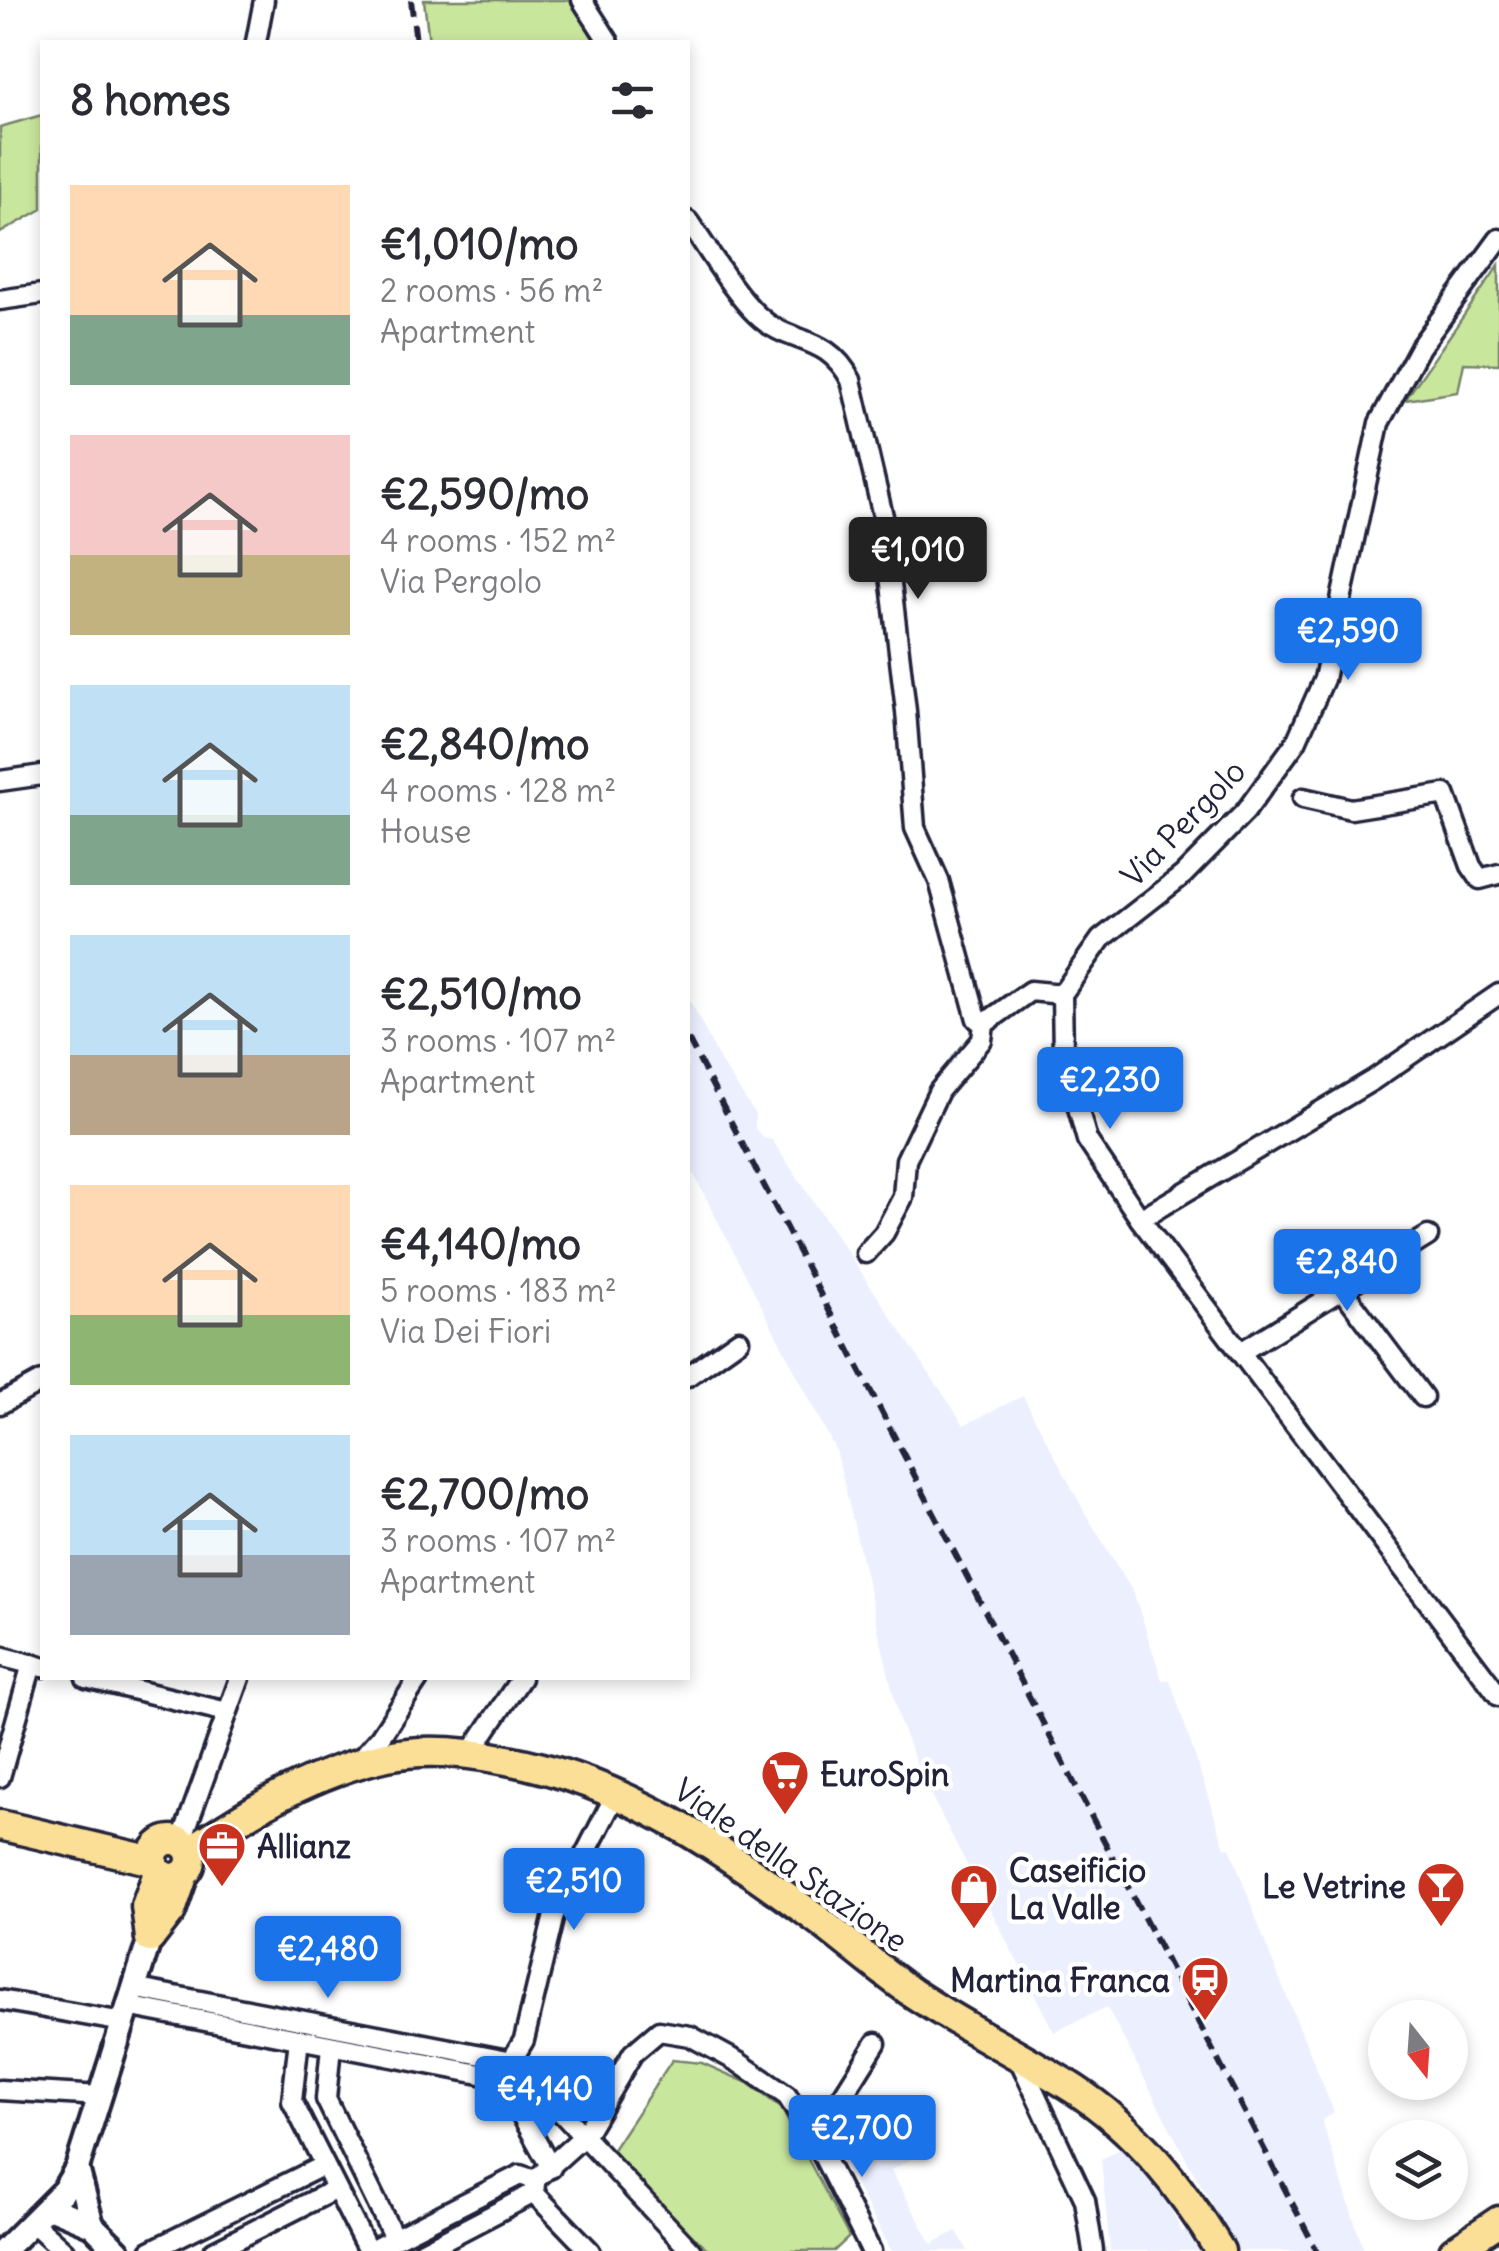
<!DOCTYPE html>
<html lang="en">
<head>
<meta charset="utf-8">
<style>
	:root { --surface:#fff; --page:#f7f7f7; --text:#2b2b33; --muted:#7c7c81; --accent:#1a73e8 }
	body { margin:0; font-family:Delius,sans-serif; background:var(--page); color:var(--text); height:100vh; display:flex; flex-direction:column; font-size:38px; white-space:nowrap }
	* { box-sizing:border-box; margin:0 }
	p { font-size:32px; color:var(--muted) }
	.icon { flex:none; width:55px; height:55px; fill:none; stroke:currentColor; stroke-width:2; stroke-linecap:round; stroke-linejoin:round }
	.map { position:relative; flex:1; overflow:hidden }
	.sheet { position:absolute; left:40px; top:40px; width:650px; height:1640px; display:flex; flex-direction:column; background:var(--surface); border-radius:0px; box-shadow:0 5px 15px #0003 }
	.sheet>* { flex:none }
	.needle { width:65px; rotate:163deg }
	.controls { position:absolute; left:1368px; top:2000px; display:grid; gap:20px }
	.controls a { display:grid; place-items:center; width:100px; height:100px; border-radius:50%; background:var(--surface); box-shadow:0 5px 15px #0003; font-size:50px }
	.price { position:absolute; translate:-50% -85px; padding:0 22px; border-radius:10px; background:var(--accent); color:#fff; font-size:32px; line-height:65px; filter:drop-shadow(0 2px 5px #0008) }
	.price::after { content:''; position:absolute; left:50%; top:60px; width:30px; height:22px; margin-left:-15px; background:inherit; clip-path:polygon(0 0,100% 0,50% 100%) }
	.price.current { background:#222; color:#fff }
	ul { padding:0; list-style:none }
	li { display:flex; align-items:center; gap:30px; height:250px; padding:0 30px }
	li span { display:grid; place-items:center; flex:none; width:280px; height:200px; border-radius:0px; color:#555 }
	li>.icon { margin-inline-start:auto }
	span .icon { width:120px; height:120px; fill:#fffc; stroke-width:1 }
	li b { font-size:42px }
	h2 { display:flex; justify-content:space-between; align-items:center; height:120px; padding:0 30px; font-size:42px }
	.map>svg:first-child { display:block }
</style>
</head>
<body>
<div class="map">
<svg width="1499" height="2251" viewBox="0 0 1499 2251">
	<rect width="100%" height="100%" fill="#fff"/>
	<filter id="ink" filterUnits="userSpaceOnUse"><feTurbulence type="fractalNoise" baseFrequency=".01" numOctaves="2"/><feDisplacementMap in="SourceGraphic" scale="20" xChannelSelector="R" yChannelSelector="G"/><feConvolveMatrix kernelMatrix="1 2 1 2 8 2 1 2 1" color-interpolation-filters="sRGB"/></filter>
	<g filter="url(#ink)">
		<g fill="#eceffe">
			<polygon points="688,996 720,1061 755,1114 755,1128 763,1138 772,1140 964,1425 1023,1396 1084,1511 1134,1594 1162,1680 1170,1680 1225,1848 1230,1847 1267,1948 1334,2112 1322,2121 1364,2251 1239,2251 1190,2166 1107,2007 1054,2032 922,1778 900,1722 837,1453 688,1163"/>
			<polygon points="897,2121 917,2156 891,2170 932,2244 957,2231 968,2251 892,2251 838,2154"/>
			<polygon points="1121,2149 1156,2179 1182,2232 1191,2228 1204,2251 1110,2251 1101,2159"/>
		</g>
		<g fill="#c9e69d" stroke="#76846c" stroke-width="2.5">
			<polygon points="424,0 574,0 595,42 429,42"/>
			<polygon points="42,115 42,209 0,233 0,127"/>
			<polygon points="1499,265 1499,364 1464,363 1458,392 1405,400"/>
			<polygon points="672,2060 702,2063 748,2083 781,2108 849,2237 834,2251 710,2251 620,2175 612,2151"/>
		</g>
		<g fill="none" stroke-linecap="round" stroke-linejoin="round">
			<g stroke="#22223b" stroke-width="25">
				<g id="minor">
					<polyline points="582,0 609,42"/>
					<polyline points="256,42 264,0"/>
					<path d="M688,221C709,250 732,291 757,315C789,346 826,332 851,380L883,516L906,711L915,828L939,881L977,1019L984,1024L1030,991L1062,994"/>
					<polyline points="1499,239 1420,347 1379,423 1324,679 1296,742 1245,812 1183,875 1101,939 1062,994 1063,1054 1087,1140 1140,1219 1499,1696"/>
					<polyline points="0,300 42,294"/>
					<polyline points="0,781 42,775"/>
					<polyline points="1303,798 1351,809 1445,794 1471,866 1480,879 1499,874"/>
					<polyline points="1140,1219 1373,1080 1499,994"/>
					<polyline points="866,1253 884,1233 903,1197 906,1160 939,1091 982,1040 984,1024"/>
					<polyline points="1342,1289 1423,1397"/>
					<polyline points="1241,1352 1428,1236"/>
					<polyline points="688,1376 739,1340"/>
					<polyline points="0,1404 42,1381"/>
					<polyline points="0,1656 42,1667"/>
					<polyline points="86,1678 227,1712"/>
					<polyline points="470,1754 521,1678"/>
					<polyline points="358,1762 380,1737 419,1678"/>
					<polyline points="0,1777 32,1664"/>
					<polyline points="181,1842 240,1678"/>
					<polyline points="133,1988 513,2061 691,2251"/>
					<polyline points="0,2000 123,2022"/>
					<polyline points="127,2006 501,2078 524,2040 554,1915 617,1792"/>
					<polyline points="299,2039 292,2101 368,2251"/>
					<polyline points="331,2046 326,2099 394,2238"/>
					<polyline points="1018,2057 1085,2200 1093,2251"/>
					<polyline points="501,2078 551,2168"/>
					<polyline points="0,2090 101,2096"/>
					<polyline points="815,2140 876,2043"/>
					<polyline points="535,2180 584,2136 633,2053 659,2031 690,2036 738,2062 787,2096 815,2140 871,2251"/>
					<polyline points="535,2184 534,2193 590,2251"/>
					<polyline points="32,2222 64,2251"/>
					<polyline points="150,2251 324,2165"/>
					<polyline points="214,2251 336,2189"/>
					<polyline points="370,2251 520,2175 535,2180"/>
					<polyline points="423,2251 534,2193"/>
				</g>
			</g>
			<g stroke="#22223b" stroke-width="30">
				<g id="tertiary">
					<polyline points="77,2168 92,2225"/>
					<polyline points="49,2207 92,2225 118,2251"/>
					<polyline points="3,2251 64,2190 77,2168 150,1938"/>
				</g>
			</g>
			<g stroke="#22223b" stroke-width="35">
				<g id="primary">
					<polyline points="0,1825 153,1861"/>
					<circle cx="172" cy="1859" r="19"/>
					<path d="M190,1851C251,1810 313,1772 387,1756C426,1748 468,1752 507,1760C629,1783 723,1850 821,1922C851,1945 880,1970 911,1992C963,2027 1021,2055 1074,2089C1137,2130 1182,2188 1220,2251"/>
					<polyline points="150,1938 171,1911 183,1876"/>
					<polyline points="150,1938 146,1906 158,1873"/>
					<polyline points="1454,2251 1499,2221"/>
				</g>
			</g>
			<use href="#minor" stroke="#fff" stroke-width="18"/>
			<use href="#tertiary" stroke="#fff" stroke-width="22"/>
			<use href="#primary" stroke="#fbdf96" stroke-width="28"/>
			<g stroke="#22223b" stroke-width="6" stroke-dasharray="15 8" stroke-linecap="butt">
				<polyline points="411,0 416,42"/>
				<polyline points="688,1039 1317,2251"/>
			</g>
		</g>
	</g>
	<defs>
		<g id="supermarket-pin" transform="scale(2.5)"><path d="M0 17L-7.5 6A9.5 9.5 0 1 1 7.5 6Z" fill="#c8321e" stroke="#fff"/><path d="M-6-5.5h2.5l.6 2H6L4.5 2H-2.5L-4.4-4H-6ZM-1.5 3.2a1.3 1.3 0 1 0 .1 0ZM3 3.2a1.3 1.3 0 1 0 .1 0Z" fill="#fff"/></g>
		<g id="office-pin" transform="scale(2.5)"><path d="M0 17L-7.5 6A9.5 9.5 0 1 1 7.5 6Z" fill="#c8321e" stroke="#fff"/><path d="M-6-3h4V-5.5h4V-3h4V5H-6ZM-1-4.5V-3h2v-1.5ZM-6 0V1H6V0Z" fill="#fff"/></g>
		<g id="bar-pin" transform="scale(2.5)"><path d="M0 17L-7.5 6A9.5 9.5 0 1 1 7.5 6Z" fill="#c8321e" stroke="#fff"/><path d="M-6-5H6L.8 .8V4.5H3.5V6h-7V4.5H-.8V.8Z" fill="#fff"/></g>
		<g id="shop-pin" transform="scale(2.5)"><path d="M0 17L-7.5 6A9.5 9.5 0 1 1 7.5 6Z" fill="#c8321e" stroke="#fff"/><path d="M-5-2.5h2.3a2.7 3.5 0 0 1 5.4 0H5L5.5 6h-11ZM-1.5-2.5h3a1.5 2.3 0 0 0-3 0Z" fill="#fff"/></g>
		<g id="station-pin" transform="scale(2.5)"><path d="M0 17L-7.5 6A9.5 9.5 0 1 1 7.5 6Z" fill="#c8321e" stroke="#fff"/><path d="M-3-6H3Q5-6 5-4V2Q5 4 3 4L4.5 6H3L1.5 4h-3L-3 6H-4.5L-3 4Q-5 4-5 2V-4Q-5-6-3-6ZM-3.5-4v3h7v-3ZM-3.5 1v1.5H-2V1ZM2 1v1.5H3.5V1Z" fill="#fff"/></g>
	</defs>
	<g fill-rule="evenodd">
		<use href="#supermarket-pin" x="785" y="1774"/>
		<use href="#office-pin" x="222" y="1846"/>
		<use href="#bar-pin" x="1441" y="1886"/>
		<use href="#shop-pin" x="974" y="1888"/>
		<use href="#station-pin" x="1205" y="1980"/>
	</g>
	<g text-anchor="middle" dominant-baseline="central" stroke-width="9" stroke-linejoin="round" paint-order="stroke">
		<g font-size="32" fill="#22223b" stroke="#fff">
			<text transform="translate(1183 823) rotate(-46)">Via Pergolo</text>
			<text transform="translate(791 1865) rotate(35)">Viale della Stazione</text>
		</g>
		<g font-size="32" font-weight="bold" fill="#22223b" stroke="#fff" text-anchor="start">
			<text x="820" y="1774">EuroSpin</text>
			<text x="257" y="1846">Allianz</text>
			<text x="1009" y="1870">Caseificio<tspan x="1009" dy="37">La Valle</tspan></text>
			<text x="1406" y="1886" text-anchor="end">Le Vetrine</text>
			<text x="1170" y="1980" text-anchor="end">Martina Franca</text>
		</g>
	</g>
</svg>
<div class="controls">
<a><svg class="needle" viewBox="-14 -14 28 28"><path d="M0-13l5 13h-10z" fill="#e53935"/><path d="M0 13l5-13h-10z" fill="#7c7c81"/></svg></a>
<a><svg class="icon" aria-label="layers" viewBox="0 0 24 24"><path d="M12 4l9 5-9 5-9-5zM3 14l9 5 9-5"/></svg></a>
</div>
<b class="price current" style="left:918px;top:602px">€1,010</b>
<b class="price" style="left:1348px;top:683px">€2,590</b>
<b class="price" style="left:1110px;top:1132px">€2,230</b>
<b class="price" style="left:1347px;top:1314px">€2,840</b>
<b class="price" style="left:574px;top:1933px">€2,510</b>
<b class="price" style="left:328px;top:2001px">€2,480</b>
<b class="price" style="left:545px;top:2141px">€4,140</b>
<b class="price" style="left:862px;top:2180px">€2,700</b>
<section class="sheet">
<h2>8 homes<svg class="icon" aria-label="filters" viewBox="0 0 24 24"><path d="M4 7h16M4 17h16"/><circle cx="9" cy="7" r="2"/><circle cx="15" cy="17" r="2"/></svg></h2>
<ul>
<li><span style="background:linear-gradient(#ffd9b3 65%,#7fa58c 0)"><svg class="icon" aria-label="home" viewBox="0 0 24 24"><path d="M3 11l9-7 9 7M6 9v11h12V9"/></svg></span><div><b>€1,010/mo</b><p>2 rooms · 56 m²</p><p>Apartment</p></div></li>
<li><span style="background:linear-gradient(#f6c9c9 60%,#c2b280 0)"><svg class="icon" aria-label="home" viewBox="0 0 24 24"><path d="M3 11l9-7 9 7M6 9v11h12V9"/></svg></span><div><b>€2,590/mo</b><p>4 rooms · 152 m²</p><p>Via Pergolo</p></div></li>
<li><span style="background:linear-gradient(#bfe0f5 65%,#7fa58c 0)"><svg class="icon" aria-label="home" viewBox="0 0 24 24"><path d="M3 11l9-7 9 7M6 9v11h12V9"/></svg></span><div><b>€2,840/mo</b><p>4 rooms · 128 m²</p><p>House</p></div></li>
<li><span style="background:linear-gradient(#bfe0f5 60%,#b9a48a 0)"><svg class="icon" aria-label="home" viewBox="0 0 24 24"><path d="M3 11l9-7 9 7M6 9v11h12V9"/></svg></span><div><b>€2,510/mo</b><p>3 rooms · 107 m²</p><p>Apartment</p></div></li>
<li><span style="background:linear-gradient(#ffd9b3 65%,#8fb573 0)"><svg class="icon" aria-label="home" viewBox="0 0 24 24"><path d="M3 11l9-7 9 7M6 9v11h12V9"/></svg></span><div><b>€4,140/mo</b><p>5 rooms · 183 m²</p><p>Via Dei Fiori</p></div></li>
<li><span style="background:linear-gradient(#bfe0f5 60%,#9aa5b1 0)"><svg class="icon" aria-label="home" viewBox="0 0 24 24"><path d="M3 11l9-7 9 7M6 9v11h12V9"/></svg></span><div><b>€2,700/mo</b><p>3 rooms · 107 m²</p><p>Apartment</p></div></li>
</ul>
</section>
</div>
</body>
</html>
